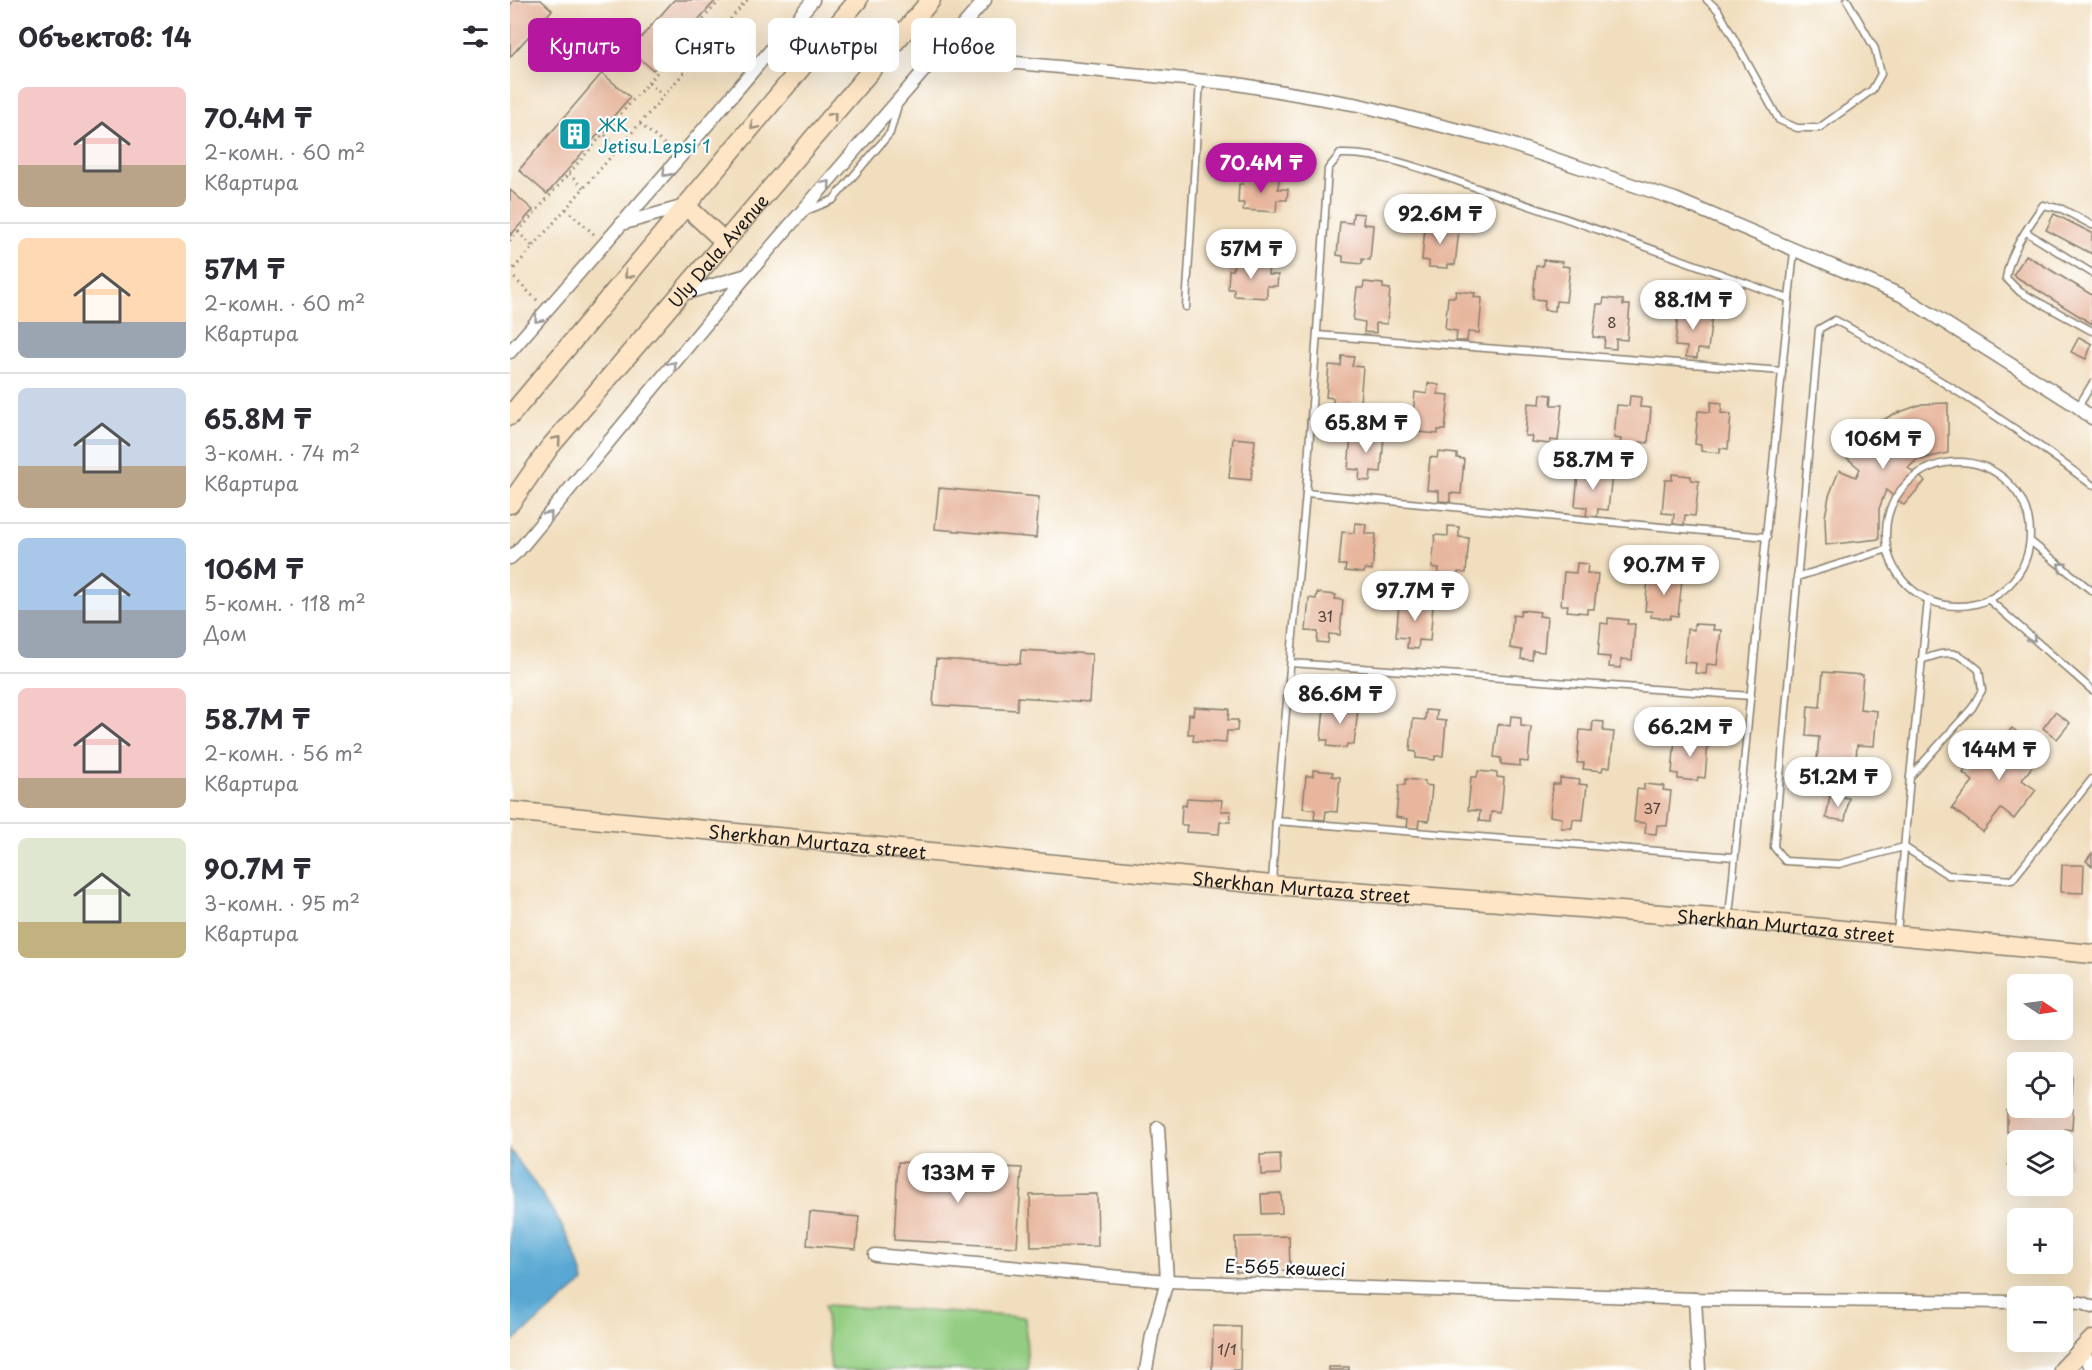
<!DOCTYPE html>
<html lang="ru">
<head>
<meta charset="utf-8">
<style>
	:root { --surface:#fff; --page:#f2f2f3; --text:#2b2b33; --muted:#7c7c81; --line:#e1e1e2; --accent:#b5179e }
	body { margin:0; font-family:"Playpen Sans",sans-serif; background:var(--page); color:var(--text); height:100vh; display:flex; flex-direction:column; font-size:22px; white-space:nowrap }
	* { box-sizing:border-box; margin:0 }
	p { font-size:20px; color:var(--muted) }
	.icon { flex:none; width:33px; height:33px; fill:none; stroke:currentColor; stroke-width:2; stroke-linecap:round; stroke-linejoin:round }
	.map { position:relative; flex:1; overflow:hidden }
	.drawer { display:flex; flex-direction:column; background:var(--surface); width:510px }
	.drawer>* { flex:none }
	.guide { position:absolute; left:18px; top:18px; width:570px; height:54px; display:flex; gap:12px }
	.needle { width:39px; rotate:103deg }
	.buttons { position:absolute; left:1497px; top:974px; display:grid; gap:12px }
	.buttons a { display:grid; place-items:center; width:66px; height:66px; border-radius:9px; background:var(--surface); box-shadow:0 6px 24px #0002; font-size:30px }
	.price { position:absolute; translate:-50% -51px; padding:0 14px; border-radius:21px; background:#fff; color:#222; font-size:20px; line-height:39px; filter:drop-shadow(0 2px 3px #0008) }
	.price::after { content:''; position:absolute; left:50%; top:36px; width:18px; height:14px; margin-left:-9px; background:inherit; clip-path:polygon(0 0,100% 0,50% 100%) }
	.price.selected { background:var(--accent); color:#fff }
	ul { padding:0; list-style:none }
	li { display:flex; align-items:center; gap:18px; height:150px; padding:0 18px }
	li+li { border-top:2px solid var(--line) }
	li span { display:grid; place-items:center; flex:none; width:168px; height:120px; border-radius:9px; color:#555 }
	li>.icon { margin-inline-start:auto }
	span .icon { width:72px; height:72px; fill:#fffc; stroke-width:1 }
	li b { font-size:26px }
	h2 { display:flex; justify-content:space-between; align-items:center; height:72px; padding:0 18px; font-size:26px }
	.pill { padding:0 21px; border-radius:9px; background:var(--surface); box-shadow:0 6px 24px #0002; font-size:21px; line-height:54px }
	.pill.selected { background:var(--accent); color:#fff }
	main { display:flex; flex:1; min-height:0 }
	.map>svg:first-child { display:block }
</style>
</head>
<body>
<main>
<section class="drawer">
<h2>Объектов: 14<svg class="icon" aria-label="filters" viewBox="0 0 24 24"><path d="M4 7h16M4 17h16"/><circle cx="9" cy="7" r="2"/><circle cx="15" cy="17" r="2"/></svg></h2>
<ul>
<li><span style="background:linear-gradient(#f6c9c9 65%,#b9a48a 0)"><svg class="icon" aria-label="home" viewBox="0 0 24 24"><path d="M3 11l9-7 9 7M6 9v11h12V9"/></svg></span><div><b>70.4M ₸</b><p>2-комн. · 60 m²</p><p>Квартира</p></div></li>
<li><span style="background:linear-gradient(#ffd9b3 70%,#9aa5b1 0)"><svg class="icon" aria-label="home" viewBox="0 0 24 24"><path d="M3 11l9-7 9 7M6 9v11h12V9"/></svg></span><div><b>57M ₸</b><p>2-комн. · 60 m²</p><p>Квартира</p></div></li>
<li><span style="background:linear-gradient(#c9d6e8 65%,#b9a48a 0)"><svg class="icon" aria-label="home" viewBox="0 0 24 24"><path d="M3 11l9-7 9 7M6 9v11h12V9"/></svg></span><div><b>65.8M ₸</b><p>3-комн. · 74 m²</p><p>Квартира</p></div></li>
<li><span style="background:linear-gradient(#a9c7e8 60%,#9aa5b1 0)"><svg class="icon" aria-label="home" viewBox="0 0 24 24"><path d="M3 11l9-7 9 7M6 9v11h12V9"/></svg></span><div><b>106M ₸</b><p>5-комн. · 118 m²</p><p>Дом</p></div></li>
<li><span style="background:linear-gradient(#f6c9c9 75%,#b9a48a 0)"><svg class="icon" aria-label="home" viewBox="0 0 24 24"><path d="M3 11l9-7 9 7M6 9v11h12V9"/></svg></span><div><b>58.7M ₸</b><p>2-комн. · 56 m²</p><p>Квартира</p></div></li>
<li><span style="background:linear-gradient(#dfe7d0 70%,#c2b280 0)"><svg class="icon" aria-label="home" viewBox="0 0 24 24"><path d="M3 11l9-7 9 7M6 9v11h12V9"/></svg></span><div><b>90.7M ₸</b><p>3-комн. · 95 m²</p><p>Квартира</p></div></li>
</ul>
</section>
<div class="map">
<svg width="1582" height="1370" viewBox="0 0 1582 1370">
	<rect width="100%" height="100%" fill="#fff"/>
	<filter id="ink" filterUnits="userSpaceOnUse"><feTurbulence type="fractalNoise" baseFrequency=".0167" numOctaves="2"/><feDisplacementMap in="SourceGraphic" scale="12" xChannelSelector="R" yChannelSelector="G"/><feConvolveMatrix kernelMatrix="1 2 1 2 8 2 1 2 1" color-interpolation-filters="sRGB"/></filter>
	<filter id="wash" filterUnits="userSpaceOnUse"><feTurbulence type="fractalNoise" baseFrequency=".008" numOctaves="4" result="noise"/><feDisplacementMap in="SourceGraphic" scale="24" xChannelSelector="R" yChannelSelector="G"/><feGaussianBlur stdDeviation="1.35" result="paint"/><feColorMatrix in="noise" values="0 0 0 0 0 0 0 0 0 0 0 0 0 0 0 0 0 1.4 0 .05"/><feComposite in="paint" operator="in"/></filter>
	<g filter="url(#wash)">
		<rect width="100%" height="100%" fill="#f1debe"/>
		<polygon fill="#93cd81" stroke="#58744e" stroke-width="1.5" points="315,1305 515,1317 518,1370 321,1370"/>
		<path fill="#59a8d3" stroke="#3a6278" stroke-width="1.5" d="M0,1150C29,1189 64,1235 74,1282L0,1344Z"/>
		<g id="blocks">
			<g fill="#e7b69d">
				<polygon points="4,0 31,0 42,10 0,57 0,5"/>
				<polygon points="164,0 206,0 143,70 120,50"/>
				<polygon points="92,73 120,97 37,194 9,170"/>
				<polygon points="734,176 769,178 768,189 778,189 777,200 767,200 766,212 733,210 734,203 728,203 729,184 733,184"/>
				<polygon points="0,190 23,210 0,236"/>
				<polygon points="843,213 854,214 853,224 863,225 860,260 852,259 852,264 833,262 833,256 827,255 830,222 842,223"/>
				<polygon points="1544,214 1582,233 1582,254 1536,230"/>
				<polygon points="928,218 940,219 938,229 949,230 945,265 938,264 938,268 919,267 919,261 912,260 915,227 927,228"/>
				<polygon points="1516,255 1582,295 1582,324 1503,275"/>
				<polygon points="1033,260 1052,262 1052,266 1060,267 1056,302 1046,301 1045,311 1034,310 1035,300 1023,299 1026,266 1033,266"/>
				<polygon points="724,262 759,264 758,275 768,275 767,286 757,286 757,298 724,296 724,289 718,289 719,270 723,270"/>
				<polygon points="854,282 873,284 873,288 880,289 877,324 866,323 866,333 854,332 855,322 843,320 847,288 853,288"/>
				<polygon points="946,291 965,293 964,297 972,298 969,333 958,332 957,341 946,341 947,331 935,329 938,297 945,297"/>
				<polygon points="1094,298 1113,300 1113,305 1120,305 1117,340 1106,339 1106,349 1094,348 1095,338 1083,337 1087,304 1093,304"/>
				<polygon points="1175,308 1194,309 1194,314 1202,315 1198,350 1188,349 1187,358 1176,357 1177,347 1165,346 1168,313 1175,314"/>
				<polygon points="1569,337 1582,344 1576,359 1561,352"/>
				<polygon points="832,356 844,357 842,366 853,367 850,402 842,402 842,406 823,404 823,398 816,397 819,365 831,366"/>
				<polygon points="918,383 929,385 928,394 939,395 935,430 928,430 928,434 908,432 909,426 902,425 905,392 917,394"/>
				<polygon points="1031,394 1042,395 1041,405 1052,405 1048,441 1041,440 1040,444 1021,442 1022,436 1015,436 1018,403 1030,404"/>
				<polygon points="1120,396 1131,397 1130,407 1141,408 1138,443 1130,442 1130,446 1110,445 1111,439 1104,438 1107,405 1119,406"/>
				<polygon points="1201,402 1212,403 1211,413 1221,414 1218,449 1210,448 1210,453 1191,451 1191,445 1185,444 1188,411 1200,412"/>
				<polygon points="1438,403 1438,453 1407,460 1398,468 1415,481 1394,505 1376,490 1369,509 1369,539 1316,545 1315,517 1319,496 1329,470 1346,477 1350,469 1324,447 1344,422 1369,447 1378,440 1367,423 1382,415 1412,404"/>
				<polygon points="848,431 867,432 867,437 874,437 871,472 861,471 860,481 849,480 850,470 838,469 841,436 847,436"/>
				<polygon points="723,438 745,440 741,480 719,478"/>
				<polygon points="928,452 947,454 947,458 954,459 951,494 940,493 940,502 929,501 929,491 917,490 920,457 927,458"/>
				<polygon points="1075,468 1094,470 1094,474 1102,475 1098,510 1088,509 1087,518 1076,517 1077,507 1065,506 1068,473 1075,474"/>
				<polygon points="1162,474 1181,476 1181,480 1189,481 1185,516 1175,515 1174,525 1163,524 1164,514 1152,513 1155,480 1162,480"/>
				<polygon points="429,488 529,497 526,538 425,529"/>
				<polygon points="845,523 856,524 855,534 866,534 862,570 855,569 854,573 835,571 836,565 829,565 832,532 844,533"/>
				<polygon points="938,526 949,527 949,537 959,538 956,573 948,572 948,576 928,574 929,568 922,568 925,535 938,536"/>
				<polygon points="1067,563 1078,564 1077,573 1088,574 1084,609 1077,609 1077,613 1057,611 1058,605 1051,605 1054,572 1066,573"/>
				<polygon points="1151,569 1162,570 1161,580 1172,580 1168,616 1161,615 1160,619 1141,617 1142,611 1135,611 1138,578 1150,579"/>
				<polygon points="807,593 826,595 825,599 833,600 830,635 819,634 818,643 807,642 808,632 796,631 799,598 806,599"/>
				<polygon points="896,599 916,601 915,605 923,606 920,641 909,640 908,649 897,648 898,638 886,637 889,604 896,605"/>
				<polygon points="1011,610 1030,612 1029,616 1037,617 1034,652 1023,651 1022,660 1011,659 1012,650 1000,648 1003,615 1010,616"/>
				<polygon points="1098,618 1118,620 1117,624 1125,624 1122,660 1111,659 1111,668 1099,667 1100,657 1088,656 1091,623 1098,624"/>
				<polygon points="1184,624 1204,625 1203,630 1211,630 1207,665 1197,664 1196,674 1185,673 1186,663 1174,662 1177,629 1184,630"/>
				<polygon points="511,650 582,654 579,702 508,697 507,710 423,705 426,659 510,664"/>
				<polygon points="1313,672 1353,675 1350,709 1367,711 1364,746 1347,745 1345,775 1306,771 1309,737 1296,736 1298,706 1310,707"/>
				<polygon points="827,698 838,699 837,708 848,709 844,745 837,744 836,748 817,746 818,740 811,740 814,707 826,708"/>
				<polygon points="684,707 719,709 718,720 728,720 727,731 717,731 716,743 683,741 684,734 678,734 679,714 683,715"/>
				<polygon points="916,710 927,711 926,720 936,721 933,756 925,756 925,760 906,758 906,752 900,751 903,719 915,720"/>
				<polygon points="1545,712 1560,723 1547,739 1533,728"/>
				<polygon points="1001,716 1011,717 1011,726 1021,727 1018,762 1010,761 1010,766 991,764 991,758 984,757 988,724 1000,726"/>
				<polygon points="1083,721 1094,722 1093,731 1104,732 1100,767 1093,767 1092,771 1073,769 1074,763 1067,763 1070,730 1082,731"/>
				<polygon points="1502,728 1533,752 1512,780 1526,790 1504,819 1491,809 1473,832 1442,808 1463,781 1453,773 1471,749 1480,756"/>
				<polygon points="1178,731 1189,732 1188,742 1198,743 1195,778 1188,777 1187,781 1168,779 1168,774 1162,773 1165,740 1177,741"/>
				<polygon points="803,770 823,772 822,776 830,777 827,812 816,811 815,820 804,819 805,810 793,808 796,776 803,776"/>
				<polygon points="968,771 987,773 987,777 994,778 991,813 981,812 980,822 969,821 970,811 958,810 961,777 967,777"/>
				<polygon points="1050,778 1070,780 1069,784 1077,785 1073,820 1063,819 1062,828 1051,828 1052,818 1040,816 1043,784 1050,784"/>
				<polygon points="896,779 915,781 915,785 922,786 919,821 909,820 908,829 897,828 898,819 886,817 889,785 895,785"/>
				<polygon points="1134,784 1154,786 1153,790 1161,791 1157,826 1147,825 1146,834 1135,833 1136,823 1124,822 1127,789 1134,790"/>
				<polygon points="1320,795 1339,798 1335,821 1316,818"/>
				<polygon points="677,798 712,800 711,811 721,811 720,822 710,822 709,834 676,832 677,825 671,825 672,805 676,806"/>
				<polygon points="1582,853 1582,866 1576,861"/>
				<polygon points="1552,865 1574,865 1573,893 1551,892"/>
				<rect x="1502" y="1076" width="6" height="19"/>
				<polygon points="1552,1077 1562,1077 1561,1097 1556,1097 1555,1109 1563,1109 1562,1130 1555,1129 1555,1143 1560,1143 1560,1166 1552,1166 1552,1140 1508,1140 1508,1165 1498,1165 1499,1143 1504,1143 1505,1132 1497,1132 1497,1110 1506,1111 1507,1107 1552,1107"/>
				<polygon points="770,1154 771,1174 751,1175 750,1155"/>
				<polygon points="388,1162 512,1168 507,1247 384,1240"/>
				<polygon points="771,1193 772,1213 752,1214 751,1194"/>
				<polygon points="587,1194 588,1246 521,1247 520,1195"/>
				<polygon points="300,1212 349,1217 346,1249 297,1245"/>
				<polygon points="779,1236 780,1270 726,1272 725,1237"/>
				<polygon points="703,1326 731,1327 730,1370 702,1370"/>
				<rect x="819" y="1367" width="20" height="3"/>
			</g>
		</g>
	</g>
	<g filter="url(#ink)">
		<use href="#blocks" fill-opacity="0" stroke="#867d6d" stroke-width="1.5"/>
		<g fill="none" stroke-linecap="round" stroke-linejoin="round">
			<g stroke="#867d6d" stroke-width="9">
				<g id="lane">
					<polyline points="1197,0 1208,10 1269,120 1287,128 1309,128 1362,90 1371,74 1365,49 1337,0"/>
					<polyline points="296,211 323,200 380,133 388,105"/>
					<path d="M1582,225L1552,209L1533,205C1518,227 1500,251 1496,278L1510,292L1582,331"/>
					<polyline points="1516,232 1582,273"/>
					<polyline points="1279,299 1284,251"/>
					<polyline points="676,307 690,80"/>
					<polyline points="807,335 1272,371"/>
					<polyline points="1568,407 1582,384"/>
					<circle cx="1448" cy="534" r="72"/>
					<path d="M1582,485C1501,422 1415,369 1325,320L1309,329L1264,847L1275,861L1329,864L1394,847L1438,875L1502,880L1582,779"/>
					<polyline points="796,493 1257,537"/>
					<polyline points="1520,541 1582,591"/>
					<polyline points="1287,577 1378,549"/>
					<polyline points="1478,599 1582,690"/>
					<polyline points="781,663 1241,696"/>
					<path d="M1400,777L1462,708L1472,690L1469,670C1445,649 1441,650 1411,660"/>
					<polyline points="762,883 766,821"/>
					<path d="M1219,917L1279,299C1179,262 1079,226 979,192C933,177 878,152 830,154L818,169L796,493L766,821L1224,857"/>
					<polyline points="1387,934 1400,777 1418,600"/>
				</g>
			</g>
			<g stroke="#867d6d" stroke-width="15">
				<g id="street">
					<polyline points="437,46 463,57 485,61 727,84 849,105 988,140 1165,199 1391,295 1568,407 1582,418"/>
					<polyline points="111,224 175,206"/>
					<polyline points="170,295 237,275"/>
					<polyline points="0,352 170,157 303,0"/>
					<polyline points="0,558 9,550 237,275 475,0"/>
					<polyline points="365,1255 657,1281 1185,1299 1508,1302"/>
					<polyline points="1185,1299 1189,1370"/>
					<polyline points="1552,1302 1572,1303 1582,1307"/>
					<polyline points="1573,1350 1582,1370"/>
					<polyline points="636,1370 642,1335 657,1281 648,1128"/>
				</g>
			</g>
			<g stroke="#867d6d" stroke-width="21">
				<g id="secondary">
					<polyline points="176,206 215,242"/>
					<polyline points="0,416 348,0"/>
					<path id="s1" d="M0,504L39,448L421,0"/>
					<path id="s2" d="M0,811L762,885L1218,919L1582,954"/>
					<polyline points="1553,1370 1582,1340"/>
				</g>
			</g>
			<g stroke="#867d6d" stroke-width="3" stroke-dasharray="1.5 4.5" stroke-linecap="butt">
				<polyline points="175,41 190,53"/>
				<polyline points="139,83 154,96"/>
				<polyline points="130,124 160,149"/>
				<polyline points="95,135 109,148"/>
				<polyline points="59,174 74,189"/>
				<polyline points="56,209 86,236"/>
				<polyline points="8,232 23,247"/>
				<polyline points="0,241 210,0"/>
				<polyline points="0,273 237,0"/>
				<polyline points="0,274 29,302"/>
			</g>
			<use href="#lane" stroke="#fff" stroke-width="6"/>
			<use href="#street" stroke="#fff" stroke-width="12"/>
			<use href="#secondary" stroke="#fde5c5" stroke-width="18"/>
		</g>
		<defs><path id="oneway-chevron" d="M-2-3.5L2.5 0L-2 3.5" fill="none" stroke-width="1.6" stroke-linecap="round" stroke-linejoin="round" transform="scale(1.5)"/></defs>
		<g stroke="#988b79">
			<use href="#oneway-chevron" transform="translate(323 116) rotate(-50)"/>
			<use href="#oneway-chevron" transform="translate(244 126) rotate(130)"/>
			<use href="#oneway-chevron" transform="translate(118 275) rotate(130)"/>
			<use href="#oneway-chevron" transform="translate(47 440) rotate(-50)"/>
		</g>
		<g stroke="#999">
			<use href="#oneway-chevron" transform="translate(156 173) rotate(132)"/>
			<use href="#oneway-chevron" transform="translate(317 184) rotate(-49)"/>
			<use href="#oneway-chevron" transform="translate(28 319) rotate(130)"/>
			<use href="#oneway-chevron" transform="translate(163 365) rotate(-50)"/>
			<use href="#oneway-chevron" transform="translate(39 515) rotate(-50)"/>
			<use href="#oneway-chevron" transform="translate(1551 566) rotate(-141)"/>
			<use href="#oneway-chevron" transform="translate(1522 638) rotate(41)"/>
		</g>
	</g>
	<defs>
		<g id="building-square" transform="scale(1.725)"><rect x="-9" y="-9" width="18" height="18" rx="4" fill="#0f9aa8" stroke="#fff"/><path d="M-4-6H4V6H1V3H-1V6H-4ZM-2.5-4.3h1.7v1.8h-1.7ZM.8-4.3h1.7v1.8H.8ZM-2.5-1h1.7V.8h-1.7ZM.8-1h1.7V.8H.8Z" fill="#fff"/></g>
	</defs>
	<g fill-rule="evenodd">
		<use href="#building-square" x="65" y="134"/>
	</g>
	<g text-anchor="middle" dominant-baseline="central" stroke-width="4.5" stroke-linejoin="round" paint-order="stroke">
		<g font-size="15" fill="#4f423c">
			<text x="1102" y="321">8</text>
			<text x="815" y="615">31</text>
			<text x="1142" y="807">37</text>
			<text x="717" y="1348">1/1</text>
		</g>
		<g font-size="18" fill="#0d838f" stroke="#fff" text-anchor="start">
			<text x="88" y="124">ЖК<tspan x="88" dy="21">Jetisu.Lepsi 1</tspan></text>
		</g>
		<g font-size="18" fill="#1c1c1c" stroke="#fff">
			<text stroke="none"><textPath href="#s1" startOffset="328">Uly Dala Avenue</textPath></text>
			<text stroke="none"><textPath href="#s2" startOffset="309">Sherkhan Murtaza street</textPath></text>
			<text stroke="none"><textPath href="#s2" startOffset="795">Sherkhan Murtaza street</textPath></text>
			<text stroke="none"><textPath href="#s2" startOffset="1281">Sherkhan Murtaza street</textPath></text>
			<text transform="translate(775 1267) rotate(2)">Е-565 көшесі</text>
		</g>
	</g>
</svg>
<div class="buttons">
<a><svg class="needle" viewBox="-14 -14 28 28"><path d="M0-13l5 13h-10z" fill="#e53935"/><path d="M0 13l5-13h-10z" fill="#7c7c81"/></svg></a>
<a><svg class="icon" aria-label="locate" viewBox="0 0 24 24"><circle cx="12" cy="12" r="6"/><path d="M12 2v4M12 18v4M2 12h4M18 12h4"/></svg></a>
<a><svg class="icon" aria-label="layers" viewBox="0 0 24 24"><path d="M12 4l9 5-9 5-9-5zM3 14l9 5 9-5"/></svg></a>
<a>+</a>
<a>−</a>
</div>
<b class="price selected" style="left:751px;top:194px">70.4M ₸</b>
<b class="price" style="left:930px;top:245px">92.6M ₸</b>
<b class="price" style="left:741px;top:280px">57M ₸</b>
<b class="price" style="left:1183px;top:331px">88.1M ₸</b>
<b class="price" style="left:856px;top:454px">65.8M ₸</b>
<b class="price" style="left:1373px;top:470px">106M ₸</b>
<b class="price" style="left:1083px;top:491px">58.7M ₸</b>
<b class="price" style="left:1154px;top:596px">90.7M ₸</b>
<b class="price" style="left:905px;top:622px">97.7M ₸</b>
<b class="price" style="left:830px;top:725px">86.6M ₸</b>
<b class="price" style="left:1180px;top:758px">66.2M ₸</b>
<b class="price" style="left:1489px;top:781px">144M ₸</b>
<b class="price" style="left:1328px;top:808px">51.2M ₸</b>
<b class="price" style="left:448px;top:1204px">133M ₸</b>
<div class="guide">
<a class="pill selected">Купить</a>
<a class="pill">Снять</a>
<a class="pill">Фильтры</a>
<a class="pill">Новое</a>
</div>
</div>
</main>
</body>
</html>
